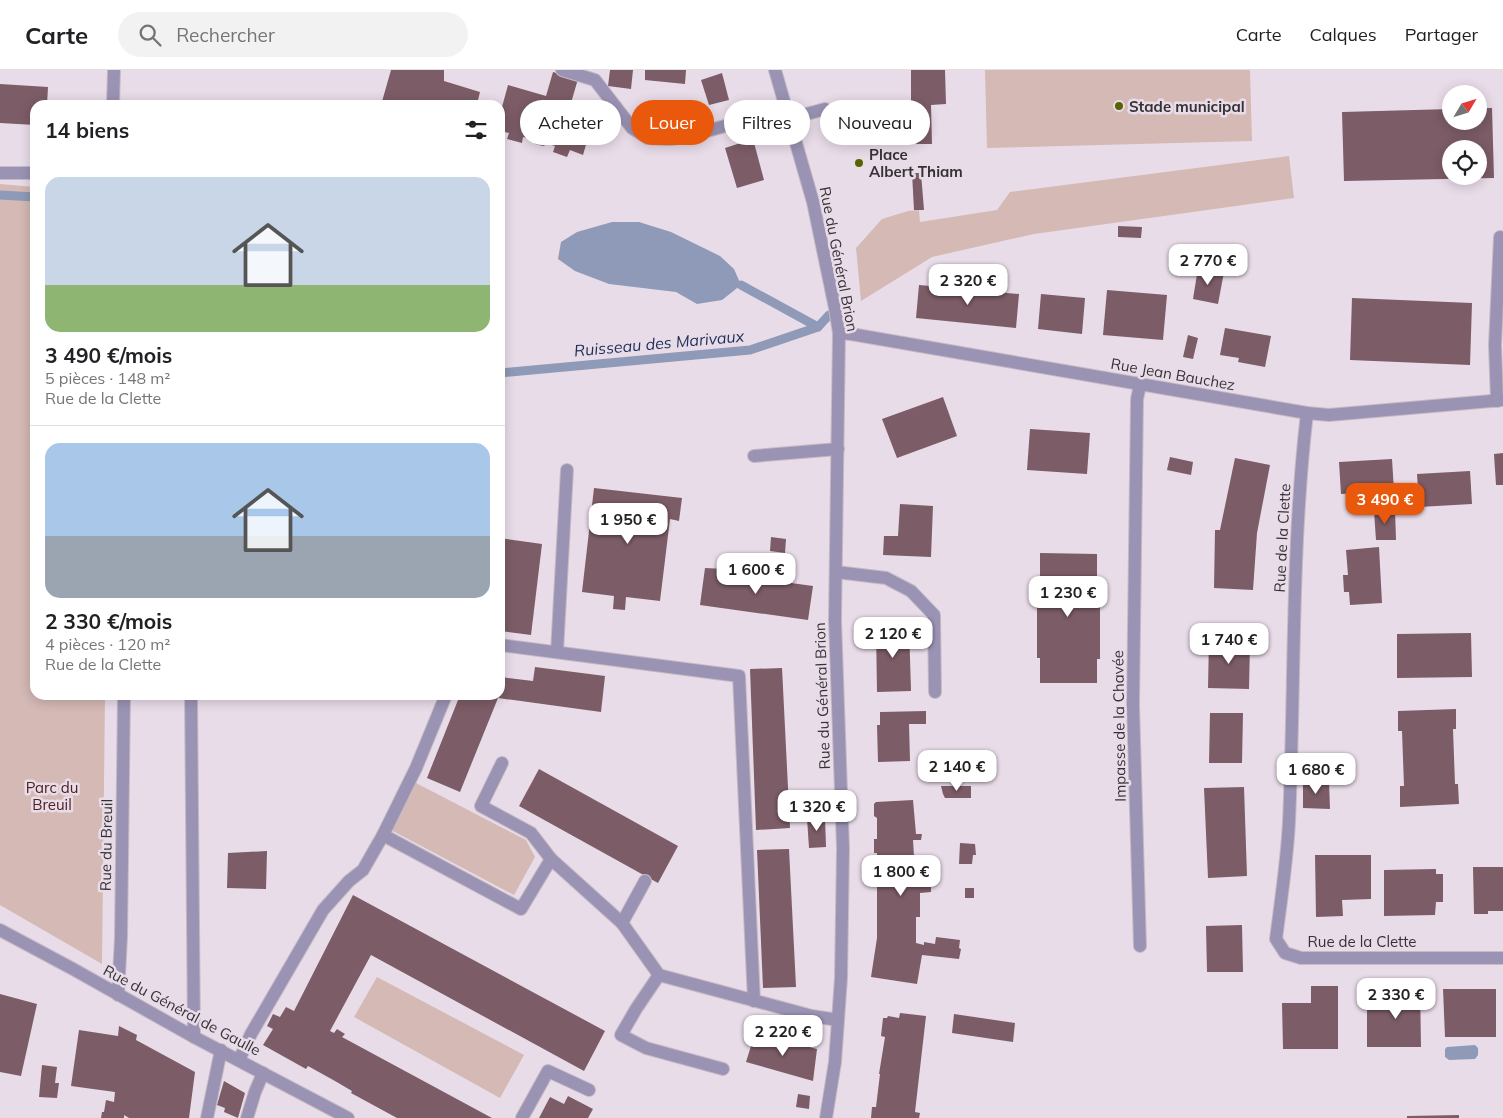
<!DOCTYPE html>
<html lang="fr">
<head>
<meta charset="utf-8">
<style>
	:root { --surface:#fff; --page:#f2f2f2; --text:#202124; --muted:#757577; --line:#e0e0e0; --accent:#ea580c }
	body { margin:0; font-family:Mulish,sans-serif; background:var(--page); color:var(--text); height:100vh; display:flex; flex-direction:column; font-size:19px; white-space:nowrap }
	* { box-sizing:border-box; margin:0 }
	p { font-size:16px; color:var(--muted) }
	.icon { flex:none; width:28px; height:28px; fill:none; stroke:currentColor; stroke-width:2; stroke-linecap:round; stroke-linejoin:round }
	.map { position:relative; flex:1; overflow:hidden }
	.panel { position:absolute; left:30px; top:30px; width:475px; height:600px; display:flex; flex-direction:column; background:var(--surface); border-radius:15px; box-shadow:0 2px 12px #0003 }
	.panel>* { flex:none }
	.hud { position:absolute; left:520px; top:30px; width:475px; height:45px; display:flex; gap:10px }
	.needle { width:32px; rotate:52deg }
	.fabs { position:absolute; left:1442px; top:15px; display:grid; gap:10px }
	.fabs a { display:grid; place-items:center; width:45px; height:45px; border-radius:50%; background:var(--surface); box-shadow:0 2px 12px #0003; font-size:25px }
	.price { position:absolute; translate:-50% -42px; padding:0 11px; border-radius:10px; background:#fff; color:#222; font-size:16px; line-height:32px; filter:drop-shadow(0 1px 2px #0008) }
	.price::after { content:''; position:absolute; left:50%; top:30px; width:15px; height:11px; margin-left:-8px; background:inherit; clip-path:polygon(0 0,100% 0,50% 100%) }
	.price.current { background:var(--accent); color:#fff }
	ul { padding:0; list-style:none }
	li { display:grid; align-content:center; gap:10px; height:265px; padding:0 15px }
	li+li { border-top:1px solid var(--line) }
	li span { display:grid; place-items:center; height:155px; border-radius:15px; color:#555 }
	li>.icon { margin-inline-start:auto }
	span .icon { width:90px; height:90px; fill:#fffc; stroke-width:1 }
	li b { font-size:21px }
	h2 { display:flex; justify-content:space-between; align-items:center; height:60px; padding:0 15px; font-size:21px }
	.tag { padding:0 18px; border-radius:22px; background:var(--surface); box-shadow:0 2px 12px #0003; font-size:18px; line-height:45px }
	.tag.current { background:var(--accent); color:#fff }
	header { display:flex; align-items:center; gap:30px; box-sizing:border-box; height:70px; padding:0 25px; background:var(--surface); border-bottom:1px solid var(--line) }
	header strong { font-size:24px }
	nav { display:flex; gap:28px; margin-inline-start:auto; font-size:18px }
	.search { width:350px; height:45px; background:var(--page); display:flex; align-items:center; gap:12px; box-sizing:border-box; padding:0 18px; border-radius:28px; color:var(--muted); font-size:19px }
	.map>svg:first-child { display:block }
</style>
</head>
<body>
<header>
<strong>Carte</strong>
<div class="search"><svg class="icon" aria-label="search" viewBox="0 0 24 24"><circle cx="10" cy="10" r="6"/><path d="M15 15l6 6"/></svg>Rechercher</div>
<nav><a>Carte</a><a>Calques</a><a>Partager</a></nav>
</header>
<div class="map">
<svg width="1503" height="1048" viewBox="0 0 1503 1048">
	<rect width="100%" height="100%" fill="#e9dce9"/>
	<g fill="#d4b9b5">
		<polygon points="985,0 1250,0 1252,71 987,78"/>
		<polygon points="1289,86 1294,128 1034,164 932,187 861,231 856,178 882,149 908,141 919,140 920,152 997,140 1010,122"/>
		<polygon points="0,114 35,117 35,625 105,625 102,894 0,835"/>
		<polygon points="416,713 526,770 535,787 514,825 391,760"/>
		<polygon points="377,907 524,985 500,1028 354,947"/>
	</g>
	<g fill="#8e9ab7">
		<polygon points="612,152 639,152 671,162 720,186 734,199 741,215 722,230 697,234 676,222 609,214 575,201 558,189 561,172 577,162"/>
		<polygon points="1475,975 1478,978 1478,985 1475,989 1449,990 1445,987 1445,979 1447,977"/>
	</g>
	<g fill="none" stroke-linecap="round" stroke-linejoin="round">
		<g stroke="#8e9ab7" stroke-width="9">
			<polyline points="0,125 35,127"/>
			<polyline points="741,215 818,257 829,245"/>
			<polyline points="500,303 750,280 818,257"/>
		</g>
	</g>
	<g fill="#7c5c66" fill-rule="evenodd">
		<polygon points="391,0 444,0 444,11 480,22 478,30 493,35 381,35"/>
		<polygon points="610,0 633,0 631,19 608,16"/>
		<polygon points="645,0 686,0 685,14 645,10"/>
		<polygon points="911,0 945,0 946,34 931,35 932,74 916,74 915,35 911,35"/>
		<polygon points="553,2 578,9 571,33 596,40 583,85 570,80 567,87 553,82 555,76 548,74 543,76 535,74 531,69 523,67 522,73 507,69 509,63 500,61 500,36 502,37 508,15 546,26"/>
		<polygon points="722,3 729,30 709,35 701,10"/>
		<polygon points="0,14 48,17 47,35 35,35 35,55 0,53"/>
		<polygon points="264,30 296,32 306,34 306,35 263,35"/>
		<path d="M1479,38H1492L1494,108L1344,111L1342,42L1451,39V51H1479ZM1451,79H1479V106H1451Z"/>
		<polygon points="753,69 764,110 737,118 725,78"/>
		<polygon points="912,103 921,103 924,140 914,140"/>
		<polygon points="1118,156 1142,157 1141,168 1118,167"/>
		<polygon points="1198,198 1224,202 1218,234 1193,229"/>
		<polygon points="919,215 1019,224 1016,258 916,248"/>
		<polygon points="1107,220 1167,225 1163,270 1103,265"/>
		<polygon points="1041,224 1085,228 1082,264 1038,259"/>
		<polygon points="1352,228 1472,233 1470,295 1350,290"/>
		<polygon points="1225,258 1271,266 1265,297 1238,292 1239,288 1220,285"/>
		<polygon points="1188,265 1198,268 1193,289 1183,287"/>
		<polygon points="943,327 957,366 897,388 882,349"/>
		<polygon points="1030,359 1090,363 1087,404 1027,400"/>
		<polygon points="1503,383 1503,415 1496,415 1494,384"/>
		<polygon points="1170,387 1193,392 1191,405 1167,400"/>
		<polygon points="1235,388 1270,395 1257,463 1253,520 1214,518 1215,460 1220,460"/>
		<polygon points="1392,389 1394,421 1341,424 1339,392"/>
		<polygon points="1470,401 1472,434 1419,437 1417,404"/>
		<polygon points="594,418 682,428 679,451 670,449 660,531 626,527 625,540 613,539 614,526 582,522"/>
		<polygon points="900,434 933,436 931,487 883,485 884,466 898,466"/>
		<polygon points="1395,440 1396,470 1376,470 1374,441"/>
		<polygon points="771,467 786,469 785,483 770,481"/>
		<polygon points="500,468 542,474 531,565 500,561"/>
		<polygon points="1379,477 1382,533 1350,535 1349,522 1344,522 1343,505 1348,505 1346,480"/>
		<polygon points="1040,483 1097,484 1097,508 1100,508 1100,589 1097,589 1097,613 1040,613 1040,588 1037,588 1037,508 1040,508"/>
		<polygon points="705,498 725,499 725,504 813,516 808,550 700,535"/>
		<polygon points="909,556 911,621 877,622 876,557"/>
		<polygon points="1471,563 1472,607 1397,608 1397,564"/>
		<polygon points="1209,570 1250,572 1249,619 1208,618"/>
		<polygon points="535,597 605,606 601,642 498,628 460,722 427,708 460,625 500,625 500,605 507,608 533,611"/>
		<polygon points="782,598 790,758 756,760 750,599"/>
		<polygon points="1456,639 1456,659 1453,659 1455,714 1458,714 1459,734 1400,737 1400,716 1404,716 1402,661 1398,661 1398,641"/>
		<polygon points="926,641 926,654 909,654 910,691 878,692 877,655 880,655 880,642"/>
		<polygon points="1210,643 1243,643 1242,693 1209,693"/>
		<polygon points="539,699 678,776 658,813 519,736"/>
		<polygon points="1303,711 1329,712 1330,739 1303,738"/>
		<polygon points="941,716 971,716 971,728 945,728 943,724"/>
		<polygon points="1244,717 1247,806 1208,808 1204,718"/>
		<polygon points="913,730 916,764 922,764 921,770 913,770 914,786 920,786 920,816 931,816 931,822 920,823 920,847 916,847 916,873 924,875 924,872 935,874 936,867 960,870 959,878 961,879 959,889 922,885 917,914 871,907 877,868 877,783 874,783 874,769 877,769 877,748 874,746 874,734 876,732"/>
		<polygon points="825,747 826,777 809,778 807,748"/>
		<polygon points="960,773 975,774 976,785 973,785 972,794 959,794"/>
		<polygon points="789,779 796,917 763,918 757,780"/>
		<polygon points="267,781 266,819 227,818 228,783"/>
		<polygon points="1315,785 1371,785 1371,829 1342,830 1343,846 1316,847"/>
		<polygon points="1473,797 1503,797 1503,841 1488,841 1488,844 1474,844"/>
		<polygon points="1436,799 1436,804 1443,804 1443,832 1436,832 1435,845 1384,846 1384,800"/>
		<rect x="965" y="818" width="9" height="10"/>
		<polygon points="353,825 605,961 584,1001 371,885 330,961 334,963 337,959 345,964 342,967 492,1048 397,1048 351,1023 352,1021 335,1011 308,996 306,999 263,975 273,959 267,956 273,944 280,947 286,937 294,941"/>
		<polygon points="1242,855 1243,902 1207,902 1206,856"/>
		<polygon points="1396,914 1420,914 1421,977 1367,977 1367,932 1396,932"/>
		<polygon points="1311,916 1338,916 1338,979 1283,979 1282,933 1311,933"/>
		<polygon points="1443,919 1496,919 1496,967 1445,967"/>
		<polygon points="0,924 37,934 21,1006 0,1002"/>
		<polygon points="900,943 926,946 915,1042 920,1043 919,1048 871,1048 872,1037 876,1037 880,1004 879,1004 885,967 881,966 883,948 887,948 888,946 899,948"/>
		<polygon points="954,944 1015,953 1013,972 952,963"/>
		<polygon points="119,956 137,965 136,970 195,1002 189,1048 129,1048 124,1045 124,1048 101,1048 102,1042 104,1042 106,1030 114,1032 115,1022 71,1016 79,960 118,966"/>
		<polygon points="755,963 817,979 813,1011 746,992"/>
		<polygon points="42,995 57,997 55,1013 59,1013 57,1028 39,1027"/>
		<polygon points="224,1011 245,1023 238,1048 224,1042 225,1038 217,1035"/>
		<polygon points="798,1024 810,1026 809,1039 796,1037"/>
		<polygon points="568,1026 593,1039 588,1048 539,1048 550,1027 564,1034"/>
		<polygon points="1459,1045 1459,1048 1407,1048 1407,1046"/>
	</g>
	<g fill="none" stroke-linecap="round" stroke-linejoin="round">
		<g stroke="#c5bac5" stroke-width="14">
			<g id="minor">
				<polyline points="562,0 595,10 632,58 648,68 670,69 689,66 786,39"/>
				<polyline points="775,0 813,132 835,238 839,263 835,550 843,778 841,908 835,992 826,1048"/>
				<polyline points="113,35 114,0"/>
				<polyline points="788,49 825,39"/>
				<polyline points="0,103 35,103"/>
				<polyline points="839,263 851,264 1307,343 1329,345 1503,330"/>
				<polyline points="1497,331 1495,275 1500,167"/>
				<path d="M1307,343C1291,479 1295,616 1289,752C1287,791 1281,830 1276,869L1285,883L1301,888H1503"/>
				<polyline points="754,386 838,379"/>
				<polyline points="836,502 886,508 911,521 934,545 935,622"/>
				<polyline points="500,575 739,606 754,931"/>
				<polyline points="557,582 567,400"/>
				<polyline points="191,625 194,967"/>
				<polyline points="502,693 481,736 531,763 551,789"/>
				<polyline points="383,765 521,839 551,789 622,853 659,905 812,946 838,950"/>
				<polyline points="622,853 645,811"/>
				<polyline points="0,860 73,899 194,967 348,1048"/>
				<polyline points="1140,876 1133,635 1137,329 1140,315"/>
				<polyline points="659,905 636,939 621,965 646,978 723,999"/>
				<polyline points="118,925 121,867 124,625"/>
				<polyline points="239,990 251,964 323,840 349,811 363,800 383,765 416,698 446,625"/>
				<polyline points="207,1048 221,980"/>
				<polyline points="247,1048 255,1022 263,1003"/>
				<polyline points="522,1048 548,1001 589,1020"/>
			</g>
		</g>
		<use href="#minor" stroke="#9b93b3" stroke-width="12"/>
	</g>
	<g fill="#586302" stroke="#e9dce9" stroke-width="2">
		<circle cx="1119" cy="36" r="5"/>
		<circle cx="859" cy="93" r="5"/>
	</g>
	<g text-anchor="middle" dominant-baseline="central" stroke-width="5" stroke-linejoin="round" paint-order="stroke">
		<g font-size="15" font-weight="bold" fill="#363135" stroke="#e9dce9" text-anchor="start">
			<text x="1129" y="36">Stade municipal</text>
			<text x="869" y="84">Place<tspan x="869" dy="17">Albert Thiam</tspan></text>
		</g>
		<g font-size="15" fill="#363135" stroke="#e9dce9">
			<text transform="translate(839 189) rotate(79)">Rue du Général Brion</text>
			<text transform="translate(1173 304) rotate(10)">Rue Jean Bauchez</text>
			<text transform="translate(1282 468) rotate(-87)">Rue de la Clette</text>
			<text transform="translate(822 626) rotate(-92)">Rue du Général Brion</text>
			<text transform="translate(1119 656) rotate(-91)">Impasse de la Chavée</text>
			<text transform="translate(106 775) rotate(-89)">Rue du Breuil</text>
			<text x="1362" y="871">Rue de la Clette</text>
			<text transform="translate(182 940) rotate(28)">Rue du Général de Gaulle</text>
		</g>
		<g font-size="15" fill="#50201c" stroke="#e9dce9">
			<text x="52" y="717">Parc du<tspan x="52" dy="17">Breuil</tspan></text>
		</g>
		<g font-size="16" font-style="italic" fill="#1f2f57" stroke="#e9dce9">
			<text transform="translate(659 273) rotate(-5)">Ruisseau des Marivaux</text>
		</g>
	</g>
</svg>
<div class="fabs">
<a><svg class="needle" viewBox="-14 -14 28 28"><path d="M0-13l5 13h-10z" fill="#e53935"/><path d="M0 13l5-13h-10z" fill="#757577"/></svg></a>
<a><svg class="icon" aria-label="locate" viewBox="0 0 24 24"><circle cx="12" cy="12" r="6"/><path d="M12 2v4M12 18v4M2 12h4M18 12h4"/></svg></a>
</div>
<b class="price" style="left:1208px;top:216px">2 770 €</b>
<b class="price" style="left:968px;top:236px">2 320 €</b>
<b class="price current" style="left:1385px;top:455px">3 490 €</b>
<b class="price" style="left:628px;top:475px">1 950 €</b>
<b class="price" style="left:756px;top:525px">1 600 €</b>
<b class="price" style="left:1068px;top:548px">1 230 €</b>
<b class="price" style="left:893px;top:589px">2 120 €</b>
<b class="price" style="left:1229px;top:595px">1 740 €</b>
<b class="price" style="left:957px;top:722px">2 140 €</b>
<b class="price" style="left:1316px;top:725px">1 680 €</b>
<b class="price" style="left:817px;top:762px">1 320 €</b>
<b class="price" style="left:901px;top:827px">1 800 €</b>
<b class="price" style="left:1396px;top:950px">2 330 €</b>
<b class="price" style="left:783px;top:987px">2 220 €</b>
<div class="hud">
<a class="tag">Acheter</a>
<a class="tag current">Louer</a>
<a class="tag">Filtres</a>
<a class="tag">Nouveau</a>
</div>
<section class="panel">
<h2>14 biens<svg class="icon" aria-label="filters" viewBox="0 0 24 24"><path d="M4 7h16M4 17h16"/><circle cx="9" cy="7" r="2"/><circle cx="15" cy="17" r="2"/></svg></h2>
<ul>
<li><span style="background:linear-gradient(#c9d6e8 70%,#8fb573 0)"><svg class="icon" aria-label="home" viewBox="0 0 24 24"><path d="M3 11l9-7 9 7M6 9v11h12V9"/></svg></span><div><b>3 490 €/mois</b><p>5 pièces · 148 m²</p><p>Rue de la Clette</p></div></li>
<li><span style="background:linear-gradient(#a9c7e8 60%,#9aa5b1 0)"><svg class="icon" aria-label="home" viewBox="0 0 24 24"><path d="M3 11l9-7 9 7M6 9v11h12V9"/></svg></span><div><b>2 330 €/mois</b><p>4 pièces · 120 m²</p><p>Rue de la Clette</p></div></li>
</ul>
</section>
</div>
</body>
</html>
